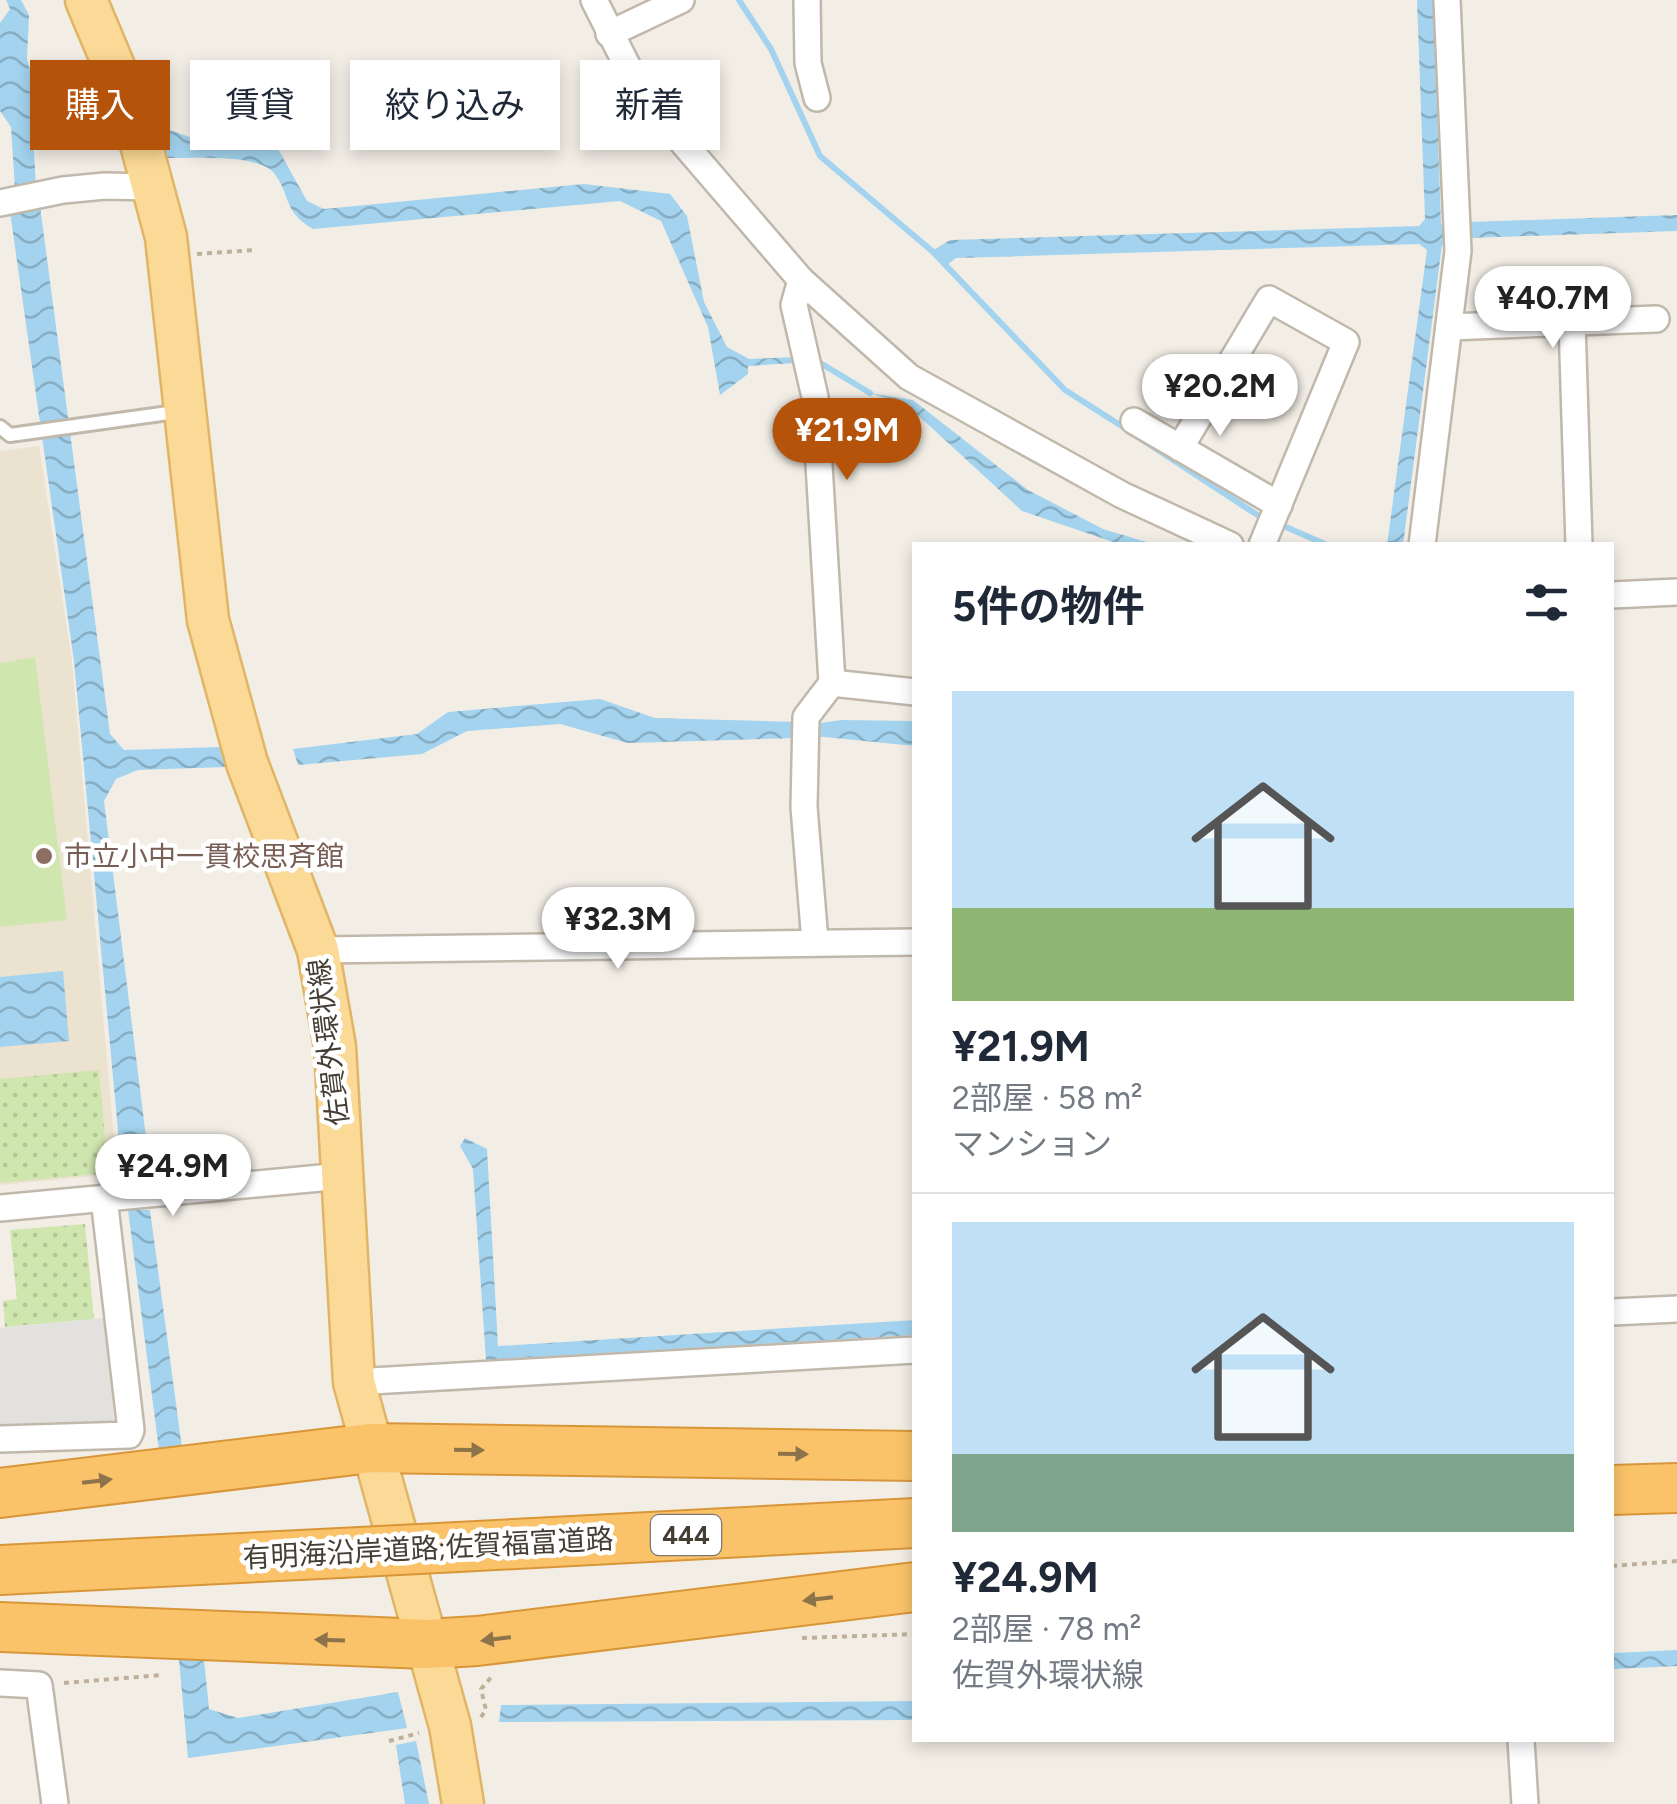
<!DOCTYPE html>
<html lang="ja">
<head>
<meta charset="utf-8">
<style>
	:root { --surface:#fff; --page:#f6f6f7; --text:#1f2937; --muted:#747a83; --line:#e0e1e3; --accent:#b45309 }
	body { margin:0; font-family:Figtree,"Noto Sans JP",sans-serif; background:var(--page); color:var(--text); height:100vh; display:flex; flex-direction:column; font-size:38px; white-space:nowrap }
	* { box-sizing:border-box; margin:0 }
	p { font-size:32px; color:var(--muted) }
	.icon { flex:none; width:55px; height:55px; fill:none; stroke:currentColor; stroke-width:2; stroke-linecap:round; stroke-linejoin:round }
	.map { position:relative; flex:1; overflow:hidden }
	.side { position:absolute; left:912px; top:542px; width:702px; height:1200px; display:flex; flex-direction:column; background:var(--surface); border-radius:0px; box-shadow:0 5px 15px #0003 }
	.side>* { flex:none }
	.top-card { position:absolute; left:30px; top:60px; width:732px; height:90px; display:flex; gap:20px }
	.price { position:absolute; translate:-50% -85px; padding:0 22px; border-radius:35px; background:#fff; color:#222; font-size:32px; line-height:65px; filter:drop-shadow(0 2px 5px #0008) }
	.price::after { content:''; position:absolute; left:50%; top:60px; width:30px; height:22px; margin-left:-15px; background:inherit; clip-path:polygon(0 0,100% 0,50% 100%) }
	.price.on { background:var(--accent); color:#fff }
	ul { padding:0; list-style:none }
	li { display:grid; align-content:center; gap:20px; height:530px; padding:0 40px }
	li+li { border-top:2px solid var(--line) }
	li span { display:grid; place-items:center; height:310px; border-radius:0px; color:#555 }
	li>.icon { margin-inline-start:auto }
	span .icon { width:180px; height:180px; fill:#fffc; stroke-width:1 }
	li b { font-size:42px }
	h2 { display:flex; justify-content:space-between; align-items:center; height:120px; padding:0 40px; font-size:42px }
	.pill { padding:0 35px; border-radius:0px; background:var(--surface); box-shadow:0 5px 15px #0003; font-size:35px; line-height:90px }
	.pill.on { background:var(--accent); color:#fff }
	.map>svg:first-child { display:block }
</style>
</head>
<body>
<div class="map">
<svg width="1677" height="1804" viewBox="0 0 1677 1804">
	<defs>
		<pattern id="park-dots" width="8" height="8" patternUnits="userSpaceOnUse" patternTransform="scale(2.5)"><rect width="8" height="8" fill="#d0e6af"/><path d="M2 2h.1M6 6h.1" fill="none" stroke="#b4c697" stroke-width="1.8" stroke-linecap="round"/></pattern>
		<pattern id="water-waves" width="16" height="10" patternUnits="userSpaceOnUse" patternTransform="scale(2.5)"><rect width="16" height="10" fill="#a3d3ee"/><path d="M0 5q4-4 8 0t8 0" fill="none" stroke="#87adc2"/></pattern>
	</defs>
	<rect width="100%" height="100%" fill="#f2eee6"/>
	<polygon fill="#ebe2d0" points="39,446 72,661 117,1174 0,1185 0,451"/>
	<g fill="url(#park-dots)">
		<polygon points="99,1070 108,1173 0,1183 0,1079"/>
		<polygon points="85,1224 94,1319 5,1327 3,1301 17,1299 10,1230"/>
	</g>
	<polygon fill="#d0e6af" points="35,657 67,920 0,927 0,663"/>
	<polygon fill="#e3e1de" points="104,1318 114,1419 106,1426 0,1427 0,1328"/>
	<g fill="url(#water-waves)">
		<polygon points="6,0 21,0 29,15 27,59 32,78 62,87 60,99 40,90 34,92 31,99 36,187 15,189 11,127 0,111 0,23 10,9"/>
		<polygon points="1417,0 1433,0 1441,224 1449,225 1448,242 1442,245 1403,545 1387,545 1427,250 1419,244 956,258 946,266 932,251 950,240 1419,226 1425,219"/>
		<path d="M139,78H146L162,127L192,138L255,135L276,145L307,201L324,209L584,184L670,194L687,216L704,302L727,347L749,359L794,357L795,363L748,366V374L720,395L708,327L661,221L620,201L313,229C281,210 292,195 273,172C256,153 188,159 163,158Z"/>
		<polygon points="40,206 110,734 124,750 221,747 226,767 138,770 116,779 104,801 150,1169 122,1173 74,661 10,212"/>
		<polygon points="1677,215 1677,231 1470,238 1469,222"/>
		<polygon points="870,393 913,400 1028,490 1103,529 1156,545 1122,545 1022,511 908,406"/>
		<polygon points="600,699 655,718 797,722 795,738 628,743 560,724 467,731 422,754 298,765 293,749 417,734 448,712"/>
		<polygon points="841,720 915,721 915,746 814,736 813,724"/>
		<polygon points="63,971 69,1041 0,1047 0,977"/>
		<polygon points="465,1138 487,1149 498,1346 915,1320 915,1335 486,1360 473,1169 460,1146"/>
		<polygon points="128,1210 150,1210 183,1456 160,1458"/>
		<polygon points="178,1649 203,1649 209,1709 238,1718 398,1692 407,1728 188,1758"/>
		<polygon points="1677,1650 1677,1666 1613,1669 1613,1653"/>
		<polygon points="915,1701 915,1720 499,1722 501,1705"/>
		<polygon points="416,1741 429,1804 405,1804 396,1745"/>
	</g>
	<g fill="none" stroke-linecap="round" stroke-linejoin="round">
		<g stroke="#a3d3ee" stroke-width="6">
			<polyline points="739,0 771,49 820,156 932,251 1065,390 1131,432"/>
			<polyline points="817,361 870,393"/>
			<polyline points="1141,439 1262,518"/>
			<polyline points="1286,527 1327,545"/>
		</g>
		<g stroke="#c1b8ac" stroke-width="18">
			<polyline id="service" points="0,427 10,435 183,411"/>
		</g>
		<g stroke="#c1b8ac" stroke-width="30">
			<g id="minor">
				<polyline points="594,0 642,95 801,280 909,377 1122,495 1230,545"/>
				<polyline points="807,0 808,63 817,98"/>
				<polyline points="609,34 681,0"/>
				<polyline points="0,203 63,190 105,186 153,187"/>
				<polyline points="801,280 794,305 815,397 832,683 806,717 804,807 815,942"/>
				<polyline points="1572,322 1579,545"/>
				<polyline points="1449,327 1656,319"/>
				<polyline points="1134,421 1279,505"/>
				<polyline points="1180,448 1269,299 1346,342 1262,545"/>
				<polyline points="1422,545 1458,251 1447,0"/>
				<polyline points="1612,595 1677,592"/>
				<polyline points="832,683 915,692"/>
				<polyline points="318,950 915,942"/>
				<polyline points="0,1208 342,1176"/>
				<polyline points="1612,1312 1677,1309"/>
				<polyline points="354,1382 915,1350"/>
				<polyline points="0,1439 129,1435 131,1430 104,1198"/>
				<polyline points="0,1683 39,1685 55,1804"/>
				<polyline points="1521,1740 1525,1804"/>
			</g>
		</g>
		<g stroke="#e0b566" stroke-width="45">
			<polyline id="primary" points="86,0 131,107 166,237 208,620 247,763 318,950 335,1047 354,1382 450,1726 463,1804"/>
		</g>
		<g stroke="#d99639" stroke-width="52">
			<g id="motorway">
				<polyline points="1612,1490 1677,1488"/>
				<polyline points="0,1493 371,1448 915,1456"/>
				<polyline points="458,1547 915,1523"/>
				<polyline points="0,1570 340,1553"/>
				<polyline points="0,1627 427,1644 477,1641 915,1587"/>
			</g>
		</g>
		<g stroke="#bfb09a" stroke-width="4" stroke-dasharray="5 5" stroke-linecap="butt">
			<polyline points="197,254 255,250"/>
			<polyline points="1612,1566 1677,1561"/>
			<polyline points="802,1638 915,1634"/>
			<polyline points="64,1683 162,1675"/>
			<polyline points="481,1717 486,1710 481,1689 494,1674"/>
			<polyline points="389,1741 419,1733"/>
		</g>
		<use href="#service" stroke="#fff" stroke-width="12"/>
		<use href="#minor" stroke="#fff" stroke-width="25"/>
		<use href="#primary" stroke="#fbd996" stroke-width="40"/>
		<use href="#motorway" stroke="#fac369" stroke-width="48"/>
		<g stroke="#d99639" stroke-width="52" stroke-linecap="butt">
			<polyline id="motorway-bridge" points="340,1553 458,1547"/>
		</g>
		<use href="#motorway-bridge" stroke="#fac369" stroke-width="48"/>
	</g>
	<defs><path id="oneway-solid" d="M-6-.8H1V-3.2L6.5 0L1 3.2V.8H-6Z" transform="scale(2.5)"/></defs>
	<g fill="#8d734a">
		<use href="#oneway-solid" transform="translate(469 1450) rotate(1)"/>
		<use href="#oneway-solid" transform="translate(793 1454) rotate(1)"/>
		<use href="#oneway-solid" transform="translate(97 1481) rotate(-7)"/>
		<use href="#oneway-solid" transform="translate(818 1599) rotate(173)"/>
		<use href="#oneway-solid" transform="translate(496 1639) rotate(173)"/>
		<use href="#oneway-solid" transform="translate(330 1640) rotate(-178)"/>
	</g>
	<circle fill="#8d6e63" stroke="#fff" stroke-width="4" cx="44" cy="856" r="10"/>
	<g text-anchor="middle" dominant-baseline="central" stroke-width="9" stroke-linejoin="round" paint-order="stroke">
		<rect fill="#fff" stroke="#7d7872" stroke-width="2.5" x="651" y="1515" width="70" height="40" rx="8"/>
		<g font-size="25" font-weight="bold" fill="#453e35">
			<text x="686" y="1535">444</text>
		</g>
		<g font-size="28" fill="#785e54" stroke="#fff" text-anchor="start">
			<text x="64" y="856">市立小中一貫校思斉館</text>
		</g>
		<g font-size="28" fill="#453e35" stroke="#fff">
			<text transform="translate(328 1042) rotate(-97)">佐賀外環状線</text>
			<text transform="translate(428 1548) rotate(-3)">有明海沿岸道路;佐賀福富道路</text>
		</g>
	</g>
</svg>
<b class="price" style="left:1553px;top:351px">¥40.7M</b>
<b class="price" style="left:1220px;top:439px">¥20.2M</b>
<b class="price on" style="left:847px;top:483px">¥21.9M</b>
<b class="price" style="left:618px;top:972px">¥32.3M</b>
<b class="price" style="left:173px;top:1219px">¥24.9M</b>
<div class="top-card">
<a class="pill on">購入</a>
<a class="pill">賃貸</a>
<a class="pill">絞り込み</a>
<a class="pill">新着</a>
</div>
<section class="side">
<h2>5件の物件<svg class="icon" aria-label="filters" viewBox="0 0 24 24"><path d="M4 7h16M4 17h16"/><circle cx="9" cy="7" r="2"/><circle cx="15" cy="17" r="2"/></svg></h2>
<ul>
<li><span style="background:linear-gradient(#bfe0f5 70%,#8fb573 0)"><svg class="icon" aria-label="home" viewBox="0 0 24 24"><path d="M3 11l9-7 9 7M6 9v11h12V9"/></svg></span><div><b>¥21.9M</b><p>2部屋 · 58 m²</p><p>マンション</p></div></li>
<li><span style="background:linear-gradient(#bfe0f5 75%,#7fa58c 0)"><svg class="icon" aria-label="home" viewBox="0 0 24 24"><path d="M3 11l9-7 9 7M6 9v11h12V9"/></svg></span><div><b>¥24.9M</b><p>2部屋 · 78 m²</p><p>佐賀外環状線</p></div></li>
</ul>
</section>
</div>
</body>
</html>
